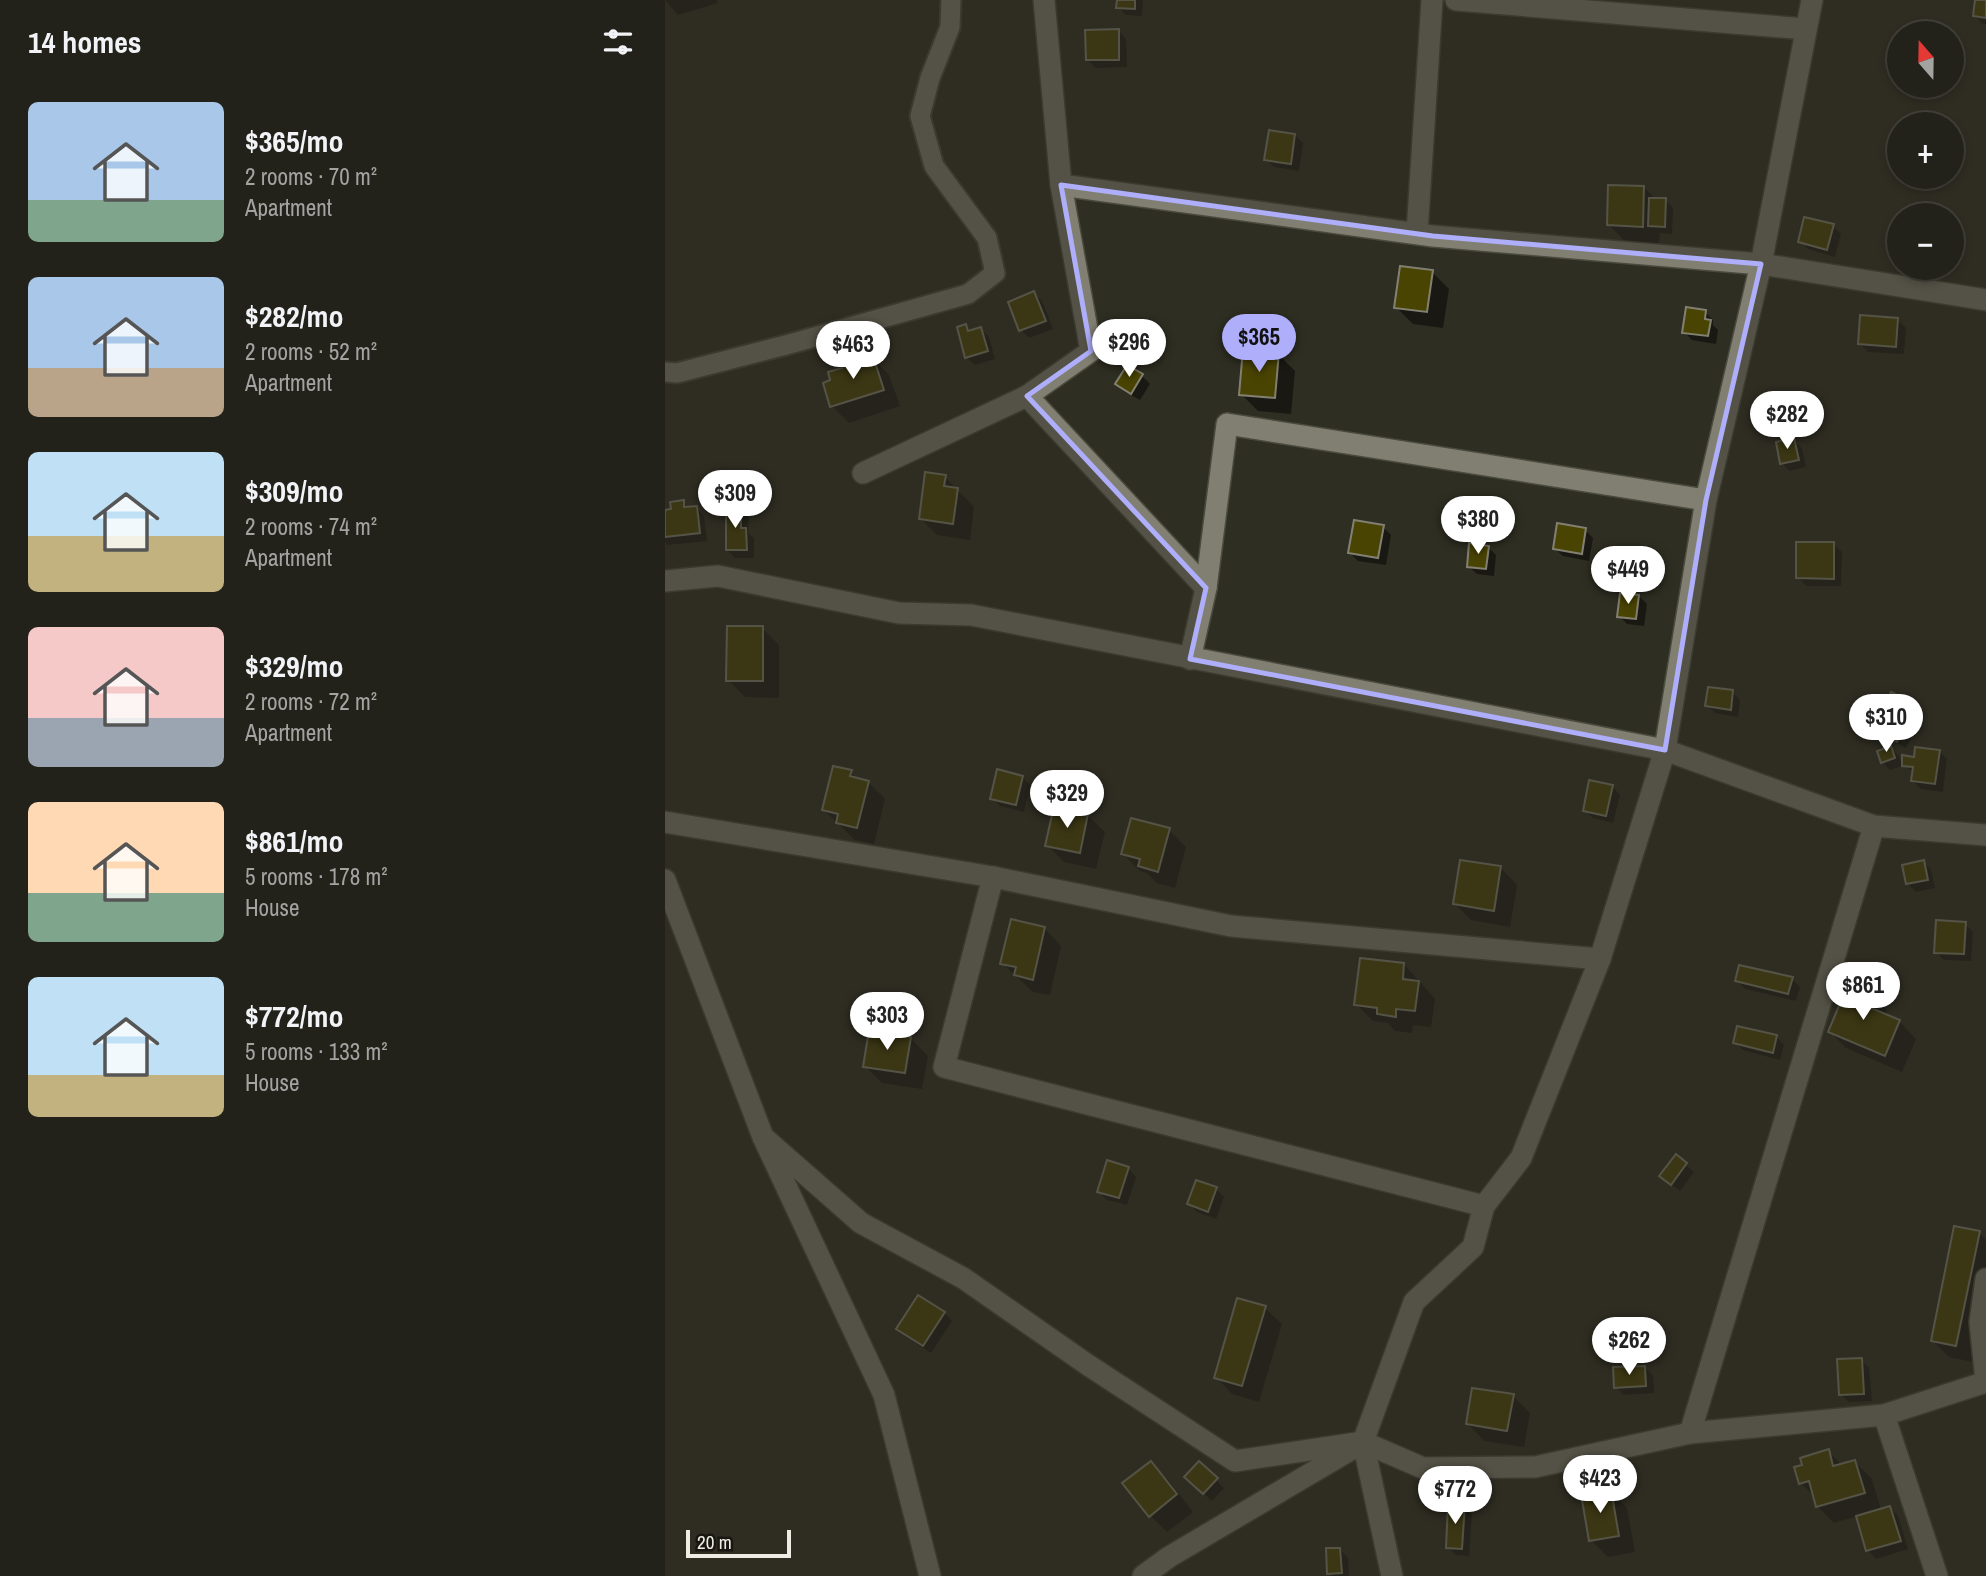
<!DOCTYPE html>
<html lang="en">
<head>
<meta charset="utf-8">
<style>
	:root { --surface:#23221a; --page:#2f2f27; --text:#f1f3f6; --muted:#a3a4a2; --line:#403f39; --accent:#aeaefb }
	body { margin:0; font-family:"Archivo Narrow",sans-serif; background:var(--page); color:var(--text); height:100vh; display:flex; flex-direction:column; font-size:26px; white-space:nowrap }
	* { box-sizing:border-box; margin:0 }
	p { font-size:23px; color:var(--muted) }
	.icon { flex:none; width:38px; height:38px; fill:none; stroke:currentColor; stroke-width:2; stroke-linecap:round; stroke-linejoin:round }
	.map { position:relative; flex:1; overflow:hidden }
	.sheet { display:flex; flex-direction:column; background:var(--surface); width:665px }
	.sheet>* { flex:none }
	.needle { width:46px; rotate:340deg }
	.fabs { position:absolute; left:1222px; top:21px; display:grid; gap:14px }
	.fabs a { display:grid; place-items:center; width:77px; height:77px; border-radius:50%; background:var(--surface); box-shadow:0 4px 10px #0003,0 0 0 2px var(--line); font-size:35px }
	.scale { position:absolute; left:21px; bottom:18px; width:105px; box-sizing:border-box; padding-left:7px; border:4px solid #edede5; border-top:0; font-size:19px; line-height:24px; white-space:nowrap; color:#edede5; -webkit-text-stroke:5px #171611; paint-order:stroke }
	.price { position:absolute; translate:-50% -60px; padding:0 16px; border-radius:24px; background:#fff; color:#222; font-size:23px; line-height:46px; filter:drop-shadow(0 2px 4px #0008) }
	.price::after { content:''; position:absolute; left:50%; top:42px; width:21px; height:16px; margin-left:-10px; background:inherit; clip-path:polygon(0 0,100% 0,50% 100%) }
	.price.selected { background:var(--accent); color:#111 }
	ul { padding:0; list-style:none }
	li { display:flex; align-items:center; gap:21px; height:175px; padding:0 28px }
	li span { display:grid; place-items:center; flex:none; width:196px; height:140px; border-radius:10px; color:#555 }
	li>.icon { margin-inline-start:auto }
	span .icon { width:84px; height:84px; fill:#fffc; stroke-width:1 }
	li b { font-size:30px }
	h2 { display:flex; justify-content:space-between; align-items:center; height:84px; padding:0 28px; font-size:30px }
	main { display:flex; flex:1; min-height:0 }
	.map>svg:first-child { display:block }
</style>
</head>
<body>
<main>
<section class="sheet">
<h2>14 homes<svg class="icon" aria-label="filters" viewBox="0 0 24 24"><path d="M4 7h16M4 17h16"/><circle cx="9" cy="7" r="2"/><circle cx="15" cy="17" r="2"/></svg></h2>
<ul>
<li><span style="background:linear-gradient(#a9c7e8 70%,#7fa58c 0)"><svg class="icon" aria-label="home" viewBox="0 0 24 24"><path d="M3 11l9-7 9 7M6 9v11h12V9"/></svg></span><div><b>$365/mo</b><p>2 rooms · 70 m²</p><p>Apartment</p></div></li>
<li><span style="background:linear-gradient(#a9c7e8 65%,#b9a48a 0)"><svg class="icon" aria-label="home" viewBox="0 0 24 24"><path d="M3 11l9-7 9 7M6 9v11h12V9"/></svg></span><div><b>$282/mo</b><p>2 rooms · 52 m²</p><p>Apartment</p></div></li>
<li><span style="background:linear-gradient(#bfe0f5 60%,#c2b280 0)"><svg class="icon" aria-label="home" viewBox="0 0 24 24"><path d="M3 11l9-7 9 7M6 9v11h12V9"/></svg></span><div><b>$309/mo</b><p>2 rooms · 74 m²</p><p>Apartment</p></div></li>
<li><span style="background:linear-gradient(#f6c9c9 65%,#9aa5b1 0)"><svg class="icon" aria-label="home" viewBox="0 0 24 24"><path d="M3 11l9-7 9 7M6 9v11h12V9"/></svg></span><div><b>$329/mo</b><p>2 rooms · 72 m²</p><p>Apartment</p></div></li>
<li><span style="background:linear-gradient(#ffd9b3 65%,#7fa58c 0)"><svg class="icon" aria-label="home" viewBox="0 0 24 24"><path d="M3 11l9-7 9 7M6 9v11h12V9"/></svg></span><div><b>$861/mo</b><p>5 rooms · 178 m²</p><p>House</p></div></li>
<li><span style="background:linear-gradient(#bfe0f5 70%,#c2b280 0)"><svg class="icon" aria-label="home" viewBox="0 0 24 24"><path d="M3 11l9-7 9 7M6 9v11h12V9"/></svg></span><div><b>$772/mo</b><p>5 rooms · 133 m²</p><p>House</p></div></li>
</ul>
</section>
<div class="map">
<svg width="1321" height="1576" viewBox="0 0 1321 1576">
	<rect width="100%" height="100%" fill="#2f2e22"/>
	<g fill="#0007">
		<polygon points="0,0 52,0 53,3 13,15"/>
		<polygon points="454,0 478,0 477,16 461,15 453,7"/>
		<polygon points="1312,0 1321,0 1321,24 1318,24 1310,16"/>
		<polygon points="453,30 461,39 462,67 431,68 423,60"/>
		<polygon points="630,135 638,143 634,171 609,167 601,159"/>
		<polygon points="979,187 991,200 1000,200 1008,208 1007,234 995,233 994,243 961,242 944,225"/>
		<polygon points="1168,226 1176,234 1170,257 1143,249 1135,241"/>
		<polygon points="767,272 784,289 778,328 748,324 731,307"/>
		<polygon points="369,293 377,301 388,329 364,338 356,330"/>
		<polygon points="1040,312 1048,320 1048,325 1053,330 1051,344 1027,340 1019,332"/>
		<polygon points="1233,320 1241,328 1239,354 1203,352 1195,344"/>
		<polygon points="301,326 306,332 316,329 324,337 330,359 310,365 301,357"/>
		<polygon points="613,354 630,371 626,414 593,411 576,394"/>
		<polygon points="189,356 195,362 207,358 224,375 235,406 184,423 167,406 179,369"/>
		<polygon points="477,376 485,384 475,400 460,392 452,384"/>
		<polygon points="1128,440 1137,448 1141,467 1125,471 1117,463"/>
		<polygon points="280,477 309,507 305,540 272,535 255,518"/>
		<polygon points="18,502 24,508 31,507 39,516 42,541 2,545 0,542 0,511 8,510"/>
		<polygon points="75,509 84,517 83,533 89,538 89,558 70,558 62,550"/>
		<polygon points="824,509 832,517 828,541 816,540 808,532"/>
		<polygon points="718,527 726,535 721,565 693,561 685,553"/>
		<polygon points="920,530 928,538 924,561 898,556 889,548"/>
		<polygon points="1169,544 1177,552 1176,586 1141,586 1133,577"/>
		<polygon points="823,547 831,555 829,576 812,574 803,566"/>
		<polygon points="974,596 982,604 979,626 962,624 954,616"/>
		<polygon points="97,628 114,645 114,698 80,697 63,680"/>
		<polygon points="1067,692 1075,700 1073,717 1050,713 1042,705"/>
		<polygon points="1250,706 1259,714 1241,748 1217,737 1209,729"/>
		<polygon points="1226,748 1234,756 1237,766 1225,770 1217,762"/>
		<polygon points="1274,751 1282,759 1278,792 1256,789 1248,781 1249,773 1239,765"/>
		<polygon points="186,772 194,780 203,782 220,799 209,844 190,840 159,810"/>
		<polygon points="357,777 365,785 359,812 335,806 327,798"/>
		<polygon points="947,786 955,795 948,823 928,818 919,810"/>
		<polygon points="423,816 440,832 431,869 399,862 382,845"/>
		<polygon points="504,830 521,847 510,888 492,883 482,873 475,871 458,854"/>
		<polygon points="1258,862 1266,870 1270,888 1251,892 1243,884"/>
		<polygon points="836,868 852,885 845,927 806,920 789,903"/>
		<polygon points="1300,924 1308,932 1306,961 1279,960 1271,952"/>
		<polygon points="380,929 396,946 385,995 368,992 337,963"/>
		<polygon points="739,964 770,999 766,1027 748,1025 747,1033 730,1031 723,1023 708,1021 691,1004"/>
		<polygon points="1127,979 1135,987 1131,1001 1080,989 1072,981"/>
		<polygon points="1205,993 1222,1010 1220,1016 1235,1022 1251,1039 1237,1072 1181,1048 1165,1032"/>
		<polygon points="1111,1036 1119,1045 1115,1060 1078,1050 1070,1042"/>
		<polygon points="246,1039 263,1056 257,1089 217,1083 200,1066"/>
		<polygon points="1011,1157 1029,1172 1015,1191 996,1176"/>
		<polygon points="463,1168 471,1177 462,1205 442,1200 434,1192"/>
		<polygon points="532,1182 551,1189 559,1197 551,1219 532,1212 524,1204"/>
		<polygon points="1314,1233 1321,1240 1321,1296 1308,1362 1284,1357 1267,1340"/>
		<polygon points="600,1308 617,1324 594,1402 567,1394 551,1377"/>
		<polygon points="279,1313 287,1321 266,1353 241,1337 233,1329"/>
		<polygon points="1196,1360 1204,1368 1207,1401 1184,1402 1175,1394"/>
		<polygon points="980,1367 988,1376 989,1393 959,1395 951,1387"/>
		<polygon points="848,1396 865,1413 859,1447 819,1441 803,1424"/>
		<polygon points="1163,1451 1177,1465 1190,1462 1207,1479 1216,1510 1225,1508 1233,1516 1243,1549 1211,1559 1203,1550 1193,1516 1169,1523 1152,1506 1150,1497 1136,1483"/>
		<polygon points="486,1463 503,1480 528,1512 502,1532 485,1515"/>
		<polygon points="534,1463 559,1488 547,1501 529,1485"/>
		<polygon points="945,1491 962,1508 970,1552 943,1557 926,1540"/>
		<polygon points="799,1506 807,1514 804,1556 791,1555 783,1547"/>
		<polygon points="675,1549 683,1558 684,1576 667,1576 664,1573"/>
	</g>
	<g fill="#4a4403" stroke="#828072" stroke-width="2">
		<polygon points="452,0 470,0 470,9 451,8"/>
		<polygon points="1310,0 1321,0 1321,18 1308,16"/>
		<polygon points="454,29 454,60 421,60 420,30"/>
		<polygon points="604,130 630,134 626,164 599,160"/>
		<polygon points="943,185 979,186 978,227 942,225"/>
		<polygon points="984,198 1001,198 1000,227 983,226"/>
		<polygon points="1139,217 1169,224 1162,250 1133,242"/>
		<polygon points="735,266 768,270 762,312 729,308"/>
		<polygon points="369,291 381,321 354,331 343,302"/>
		<polygon points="1021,307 1041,310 1040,319 1046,320 1043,336 1017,333"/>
		<polygon points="1195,315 1233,318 1231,347 1193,344"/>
		<polygon points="301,324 303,331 316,327 323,351 300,358 292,327"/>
		<polygon points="578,349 614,352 610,398 574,395"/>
		<polygon points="189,354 192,361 208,356 219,390 165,407 158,383 165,380 163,372 177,368 174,359"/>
		<polygon points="462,365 478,374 466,394 450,384"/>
		<polygon points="1129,438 1134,460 1115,464 1111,442"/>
		<polygon points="260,472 281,475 279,486 293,488 288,524 254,519"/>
		<polygon points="19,500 19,507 32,506 35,533 0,537 0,510 6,509 5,502"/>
		<polygon points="810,505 825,507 821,534 806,532"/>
		<polygon points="61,507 76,508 76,528 81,528 82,550 61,550"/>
		<polygon points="689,520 719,525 713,558 683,553"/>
		<polygon points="892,523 921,528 917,554 888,549"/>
		<polygon points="1131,542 1169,542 1169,579 1131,578"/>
		<polygon points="804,543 824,546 821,569 802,567"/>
		<polygon points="955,593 974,595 971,619 952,617"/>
		<polygon points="62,626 98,626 98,681 61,681"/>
		<polygon points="1043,687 1068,690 1066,710 1040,706"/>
		<polygon points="1226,692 1252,705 1232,742 1207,729"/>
		<polygon points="1226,746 1230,758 1216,763 1212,751"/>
		<polygon points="1250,747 1275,750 1270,784 1246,781 1248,767 1237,766 1237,755 1249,757"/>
		<polygon points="168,766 187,770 185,776 204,781 192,828 171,823 173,814 157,810"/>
		<polygon points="332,769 358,776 351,805 325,799"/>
		<polygon points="924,780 948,785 941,816 918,811"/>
		<polygon points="389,806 423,814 415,853 380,846"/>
		<polygon points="466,818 505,828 493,872 473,866 475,859 456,854"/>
		<polygon points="795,860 836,866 829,911 788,904"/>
		<polygon points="1259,860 1263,880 1241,884 1237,865"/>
		<polygon points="346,919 380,927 368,980 349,975 351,967 335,964"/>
		<polygon points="1271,920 1301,922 1299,954 1269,953"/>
		<polygon points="695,958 739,963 738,979 754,981 750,1011 731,1009 731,1017 712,1014 712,1008 689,1005"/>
		<polygon points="1074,965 1128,977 1123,994 1070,981"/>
		<polygon points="1184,982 1206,992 1201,1006 1235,1020 1220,1056 1163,1032"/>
		<polygon points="1072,1026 1112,1035 1108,1053 1068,1043"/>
		<polygon points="204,1030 246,1037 240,1073 198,1067"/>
		<polygon points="1011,1154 1022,1163 1006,1185 994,1176"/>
		<polygon points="442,1160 464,1167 454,1198 432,1192"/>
		<polygon points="531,1180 552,1187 543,1212 522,1204"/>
		<polygon points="1289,1226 1315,1231 1291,1346 1266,1341"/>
		<polygon points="253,1295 280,1312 258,1346 231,1329"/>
		<polygon points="572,1298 601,1306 577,1386 549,1378"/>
		<polygon points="1197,1358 1199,1394 1174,1395 1172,1359"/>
		<polygon points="980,1366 981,1386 949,1388 948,1367"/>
		<polygon points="807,1388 849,1394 842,1431 801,1424"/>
		<polygon points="1164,1449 1168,1466 1190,1460 1200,1493 1151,1507 1144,1481 1134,1484 1129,1467 1137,1465 1135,1458"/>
		<polygon points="486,1461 512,1494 484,1517 457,1483"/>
		<polygon points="534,1461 553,1478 538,1494 519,1477"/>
		<polygon points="946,1489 954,1536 924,1541 916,1494"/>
		<polygon points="783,1503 800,1504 797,1549 781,1548"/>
		<polygon points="1225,1506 1236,1541 1201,1551 1191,1516"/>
		<polygon points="661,1548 675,1548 677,1573 662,1574"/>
	</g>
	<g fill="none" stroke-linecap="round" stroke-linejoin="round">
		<g stroke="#4a4a3f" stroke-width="23">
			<polyline id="lane" points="0,372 12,373 121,345 303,294 330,273 322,238 269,166 255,116 265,78 285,27 286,0"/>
		</g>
		<g stroke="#4a4a3f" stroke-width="24">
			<g id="street">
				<polyline points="379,0 396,185 426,351 362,396 541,588 525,659"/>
				<polyline points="791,0 1141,29"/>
				<polyline points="396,185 768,236 1096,264 1321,300"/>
				<polyline points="752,233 767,0"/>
				<polyline points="198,473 362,396"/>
				<polyline points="0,581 53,576 234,613 306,615 1000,750 1209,826 1321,835"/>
				<polyline points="541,588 562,424 1041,500"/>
				<polyline points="0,822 328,877 566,926 935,959"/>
				<polyline points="328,877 279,1067 819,1206"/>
				<polyline points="0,880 98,1137 219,1395 265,1576"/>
				<polyline points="98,1137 196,1223 298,1278 423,1365 570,1461 698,1442 758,1468 870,1467 1025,1433 1219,1415 1321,1382"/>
				<polyline points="1321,1279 1315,1322 1321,1381"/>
				<polyline points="1219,1415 1272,1576"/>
				<polyline points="1025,1433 1209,826"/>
				<polyline points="478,1576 504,1557 687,1449"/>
				<polyline points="727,1576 698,1442 749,1302 808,1247 819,1206 856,1158 935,959 1000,750 1041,500 1096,264 1147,0"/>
			</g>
		</g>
		<use href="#lane" stroke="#817f71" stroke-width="19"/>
		<use href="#street" stroke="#817f71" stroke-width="21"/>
	</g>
	<path d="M0 0H1321V1576H0ZM396,185L768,236L1096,264L1041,500L1000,750L525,659L541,588L362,396L426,351Z" fill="#2f2e22" fill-opacity=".55" fill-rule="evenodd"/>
	<path fill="none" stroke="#aeaefb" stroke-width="5" stroke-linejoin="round" d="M396,185L768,236L1096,264L1041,500L1000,750L525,659L541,588L362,396L426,351Z"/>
</svg>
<div class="fabs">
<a><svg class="needle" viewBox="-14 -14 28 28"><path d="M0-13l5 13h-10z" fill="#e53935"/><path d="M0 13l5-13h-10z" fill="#a3a4a2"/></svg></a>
<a>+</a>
<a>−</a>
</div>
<div class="scale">20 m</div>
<b class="price selected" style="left:594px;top:374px">$365</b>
<b class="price" style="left:464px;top:379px">$296</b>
<b class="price" style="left:188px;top:381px">$463</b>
<b class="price" style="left:1122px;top:451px">$282</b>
<b class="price" style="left:70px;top:530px">$309</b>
<b class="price" style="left:813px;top:556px">$380</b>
<b class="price" style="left:963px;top:606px">$449</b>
<b class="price" style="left:1221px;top:754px">$310</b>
<b class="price" style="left:402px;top:830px">$329</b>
<b class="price" style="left:1198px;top:1022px">$861</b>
<b class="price" style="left:222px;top:1052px">$303</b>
<b class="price" style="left:964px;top:1377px">$262</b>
<b class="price" style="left:935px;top:1515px">$423</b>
<b class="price" style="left:790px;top:1526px">$772</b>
</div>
</main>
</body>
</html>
